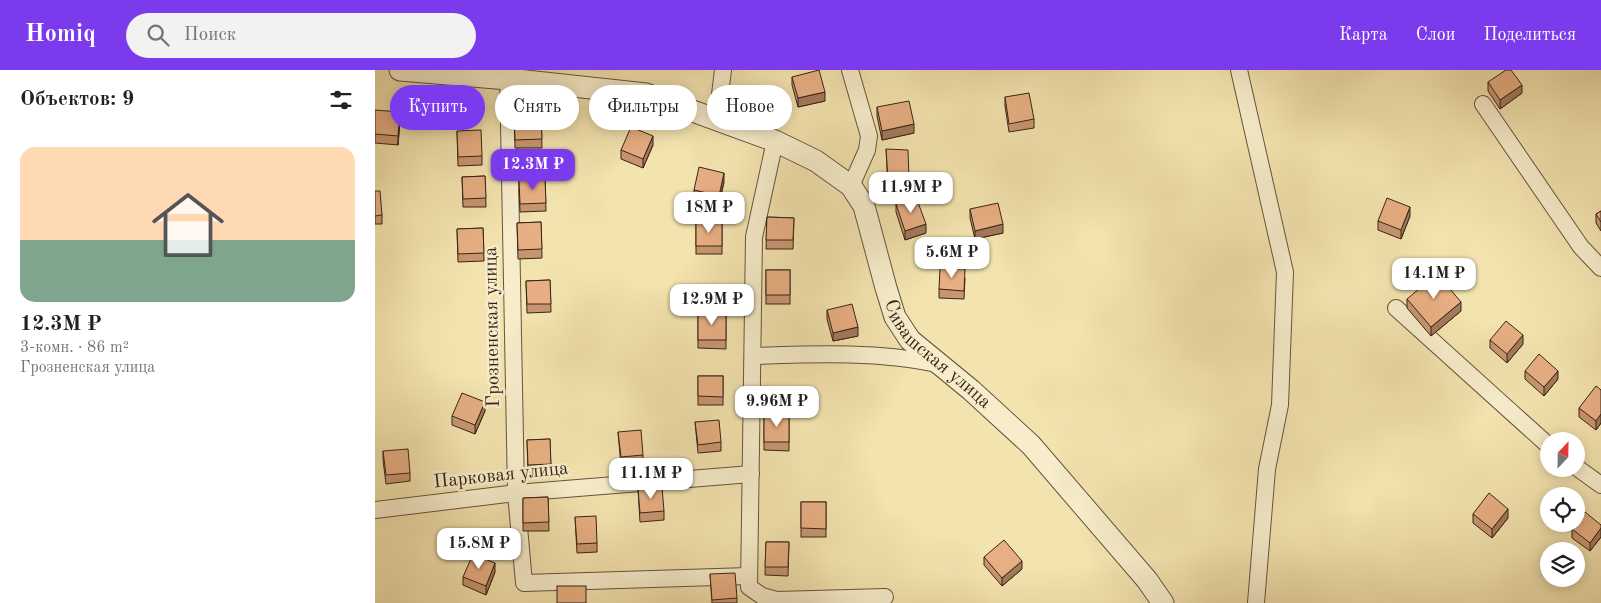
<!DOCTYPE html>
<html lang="ru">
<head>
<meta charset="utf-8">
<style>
	:root { --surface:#fff; --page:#f2f2f2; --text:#202124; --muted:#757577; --line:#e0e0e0; --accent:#7c3aed }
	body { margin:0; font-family:"Old Standard TT",serif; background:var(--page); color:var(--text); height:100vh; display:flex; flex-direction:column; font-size:19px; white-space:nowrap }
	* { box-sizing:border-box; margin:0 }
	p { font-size:16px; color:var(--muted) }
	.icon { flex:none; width:28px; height:28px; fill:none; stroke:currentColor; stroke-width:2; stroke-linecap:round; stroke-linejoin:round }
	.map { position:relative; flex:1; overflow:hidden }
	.panel { display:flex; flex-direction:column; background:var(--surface); width:375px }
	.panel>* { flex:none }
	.banner { position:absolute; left:15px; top:15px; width:475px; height:45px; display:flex; gap:10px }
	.needle { width:32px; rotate:22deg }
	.buttons { position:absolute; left:1165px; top:362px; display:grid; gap:10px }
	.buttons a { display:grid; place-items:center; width:45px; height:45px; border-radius:50%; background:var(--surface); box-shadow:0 2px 12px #0003; font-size:25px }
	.price { position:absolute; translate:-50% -42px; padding:0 11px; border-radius:10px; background:#fff; color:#222; font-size:16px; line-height:32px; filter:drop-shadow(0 1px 2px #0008) }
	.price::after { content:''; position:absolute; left:50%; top:30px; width:15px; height:11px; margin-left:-8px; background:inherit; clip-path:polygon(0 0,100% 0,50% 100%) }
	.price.on { background:var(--accent); color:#fff }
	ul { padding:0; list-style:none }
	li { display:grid; align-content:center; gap:10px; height:265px; padding:0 20px }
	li+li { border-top:1px solid var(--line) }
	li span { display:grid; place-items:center; height:155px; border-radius:15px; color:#555 }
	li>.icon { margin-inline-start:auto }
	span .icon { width:90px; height:90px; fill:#fffc; stroke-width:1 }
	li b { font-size:21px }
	h2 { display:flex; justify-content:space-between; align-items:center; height:60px; padding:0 20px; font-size:21px }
	.tag { padding:0 18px; border-radius:22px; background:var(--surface); box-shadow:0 2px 12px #0003; font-size:18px; line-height:45px }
	.tag.on { background:var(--accent); color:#fff }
	header { display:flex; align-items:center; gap:30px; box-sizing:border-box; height:70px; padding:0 25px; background:var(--accent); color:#fff }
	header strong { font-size:24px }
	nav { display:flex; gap:28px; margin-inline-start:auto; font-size:18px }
	.search { width:350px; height:45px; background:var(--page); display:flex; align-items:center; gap:12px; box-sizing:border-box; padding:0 18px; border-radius:28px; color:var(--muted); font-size:19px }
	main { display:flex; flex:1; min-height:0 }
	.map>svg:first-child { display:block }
</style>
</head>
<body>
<header>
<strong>Homiq</strong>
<div class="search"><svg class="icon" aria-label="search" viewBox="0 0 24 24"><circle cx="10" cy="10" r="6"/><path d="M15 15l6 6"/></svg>Поиск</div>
<nav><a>Карта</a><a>Слои</a><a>Поделиться</a></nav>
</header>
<main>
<section class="panel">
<h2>Объектов: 9<svg class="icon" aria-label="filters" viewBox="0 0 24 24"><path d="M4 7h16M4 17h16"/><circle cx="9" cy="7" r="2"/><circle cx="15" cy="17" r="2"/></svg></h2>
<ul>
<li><span style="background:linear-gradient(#ffd9b3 60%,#7fa58c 0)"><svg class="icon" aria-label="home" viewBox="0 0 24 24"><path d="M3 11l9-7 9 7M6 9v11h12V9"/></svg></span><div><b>12.3M ₽</b><p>3-комн. · 86 m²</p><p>Грозненская улица</p></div></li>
</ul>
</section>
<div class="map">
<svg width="1226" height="533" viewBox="0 0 1226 533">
	<rect width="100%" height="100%" fill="#f3e3af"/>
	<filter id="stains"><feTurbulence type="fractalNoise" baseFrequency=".004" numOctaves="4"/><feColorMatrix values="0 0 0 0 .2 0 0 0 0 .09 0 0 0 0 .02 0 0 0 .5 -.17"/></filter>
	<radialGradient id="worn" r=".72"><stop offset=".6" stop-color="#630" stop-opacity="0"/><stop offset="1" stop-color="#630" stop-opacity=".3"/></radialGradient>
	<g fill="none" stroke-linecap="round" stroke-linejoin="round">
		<g stroke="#66543c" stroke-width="18">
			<g id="minor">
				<polyline points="133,0 141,423 149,513 374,506"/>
				<polyline points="475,0 494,66 492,80 476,116"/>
				<polyline points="864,0 910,202 905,335 892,399 881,533"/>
				<polyline points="1108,34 1206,177 1226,198"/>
				<polyline points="342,49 348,0"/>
				<polyline points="400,71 379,167 374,517 387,526 402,530 510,527"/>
				<polyline points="1021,238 1174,376"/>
				<path d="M378,286C438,284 503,281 562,294"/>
				<polyline points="1201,397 1226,415"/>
				<polyline points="0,440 141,423 376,404"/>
			</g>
		</g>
		<g stroke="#66543c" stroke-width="23">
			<g id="tertiary">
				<path id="s1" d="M25,0L133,9L271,24L400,71L441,91L476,116L489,136L511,218L520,247L535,270L596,320L656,375L772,510L788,533"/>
			</g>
		</g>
		<use href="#minor" stroke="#f7edcb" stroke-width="16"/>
		<use href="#tertiary" stroke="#f7edcb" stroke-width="21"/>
	</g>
	<g fill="#c79671" stroke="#372416">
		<polygon points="417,7 450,31 423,37 417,15"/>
		<polygon points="1113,12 1147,23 1125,39 1113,21"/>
		<polygon points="630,27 659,49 659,58 634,62 630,36"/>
		<polygon points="502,37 539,63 507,70 502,46"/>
		<polygon points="0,40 25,51 23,75 0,73"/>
		<polygon points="166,42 167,78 140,78 139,44"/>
		<polygon points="82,61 107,86 107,95 83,96"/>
		<polygon points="278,75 268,98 246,89 246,80"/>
		<polygon points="511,79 534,109 534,117 513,117"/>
		<polygon points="110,106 111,137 88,137 87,107"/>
		<polygon points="170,109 171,141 145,142 144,119"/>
		<polygon points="349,112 344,134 319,128 319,120"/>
		<polygon points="0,121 7,145 7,154 0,154"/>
		<polygon points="521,134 551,163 530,170 521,142"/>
		<polygon points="595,139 628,163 600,169 595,148"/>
		<polygon points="1226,141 1226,161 1221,153 1221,144"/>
		<polygon points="1035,146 1026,169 1003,160 1003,151"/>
		<polygon points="392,147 419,148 418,179 391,179"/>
		<polygon points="166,152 167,188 143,189 142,153"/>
		<rect x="321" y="152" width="26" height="32"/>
		<polygon points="108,158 109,191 83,192 82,159"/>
		<rect x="391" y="200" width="24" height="34"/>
		<polygon points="590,208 589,229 564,228 564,219"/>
		<polygon points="175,210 176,242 152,243 151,211"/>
		<polygon points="1032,229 1086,241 1056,266 1032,238"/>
		<polygon points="452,240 483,266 458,271 452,249"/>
		<polygon points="323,243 351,243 351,279 323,278"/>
		<polygon points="1115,270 1148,274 1132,293 1115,278"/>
		<polygon points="1150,301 1183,309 1169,326 1150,309"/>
		<rect x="323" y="306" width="25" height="29"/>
		<polygon points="1226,320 1226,353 1221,360 1204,347 1204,338"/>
		<polygon points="110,341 100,364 77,355 77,346"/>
		<polygon points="389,345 414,345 414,381 389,380"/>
		<polygon points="320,352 346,372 346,381 323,383"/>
		<polygon points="243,362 268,385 268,394 246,396"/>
		<polygon points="175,369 176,403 153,403 152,370"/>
		<polygon points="8,381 35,403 35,411 11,414 8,390"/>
		<polygon points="263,419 289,441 289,450 265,452"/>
		<polygon points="173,427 174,461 148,461 148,428"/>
		<rect x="426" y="432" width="25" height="35"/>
		<polygon points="1098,444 1133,448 1117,468 1098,453"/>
		<polygon points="200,447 222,473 222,482 202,483"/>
		<polygon points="1226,455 1226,467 1215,481 1197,468 1197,459"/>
		<polygon points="391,472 414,472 413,506 390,505"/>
		<polygon points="609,487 647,499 627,516 609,495"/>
		<polygon points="120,502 111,525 88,515 88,507"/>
		<polygon points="335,504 362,528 362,533 337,533"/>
	</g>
	<g fill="#a27a5c" stroke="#372416">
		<polygon points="1147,15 1147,23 1125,39 1125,30"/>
		<polygon points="450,22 450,31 423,37 423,28"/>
		<polygon points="25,42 25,51 23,75 23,66"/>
		<polygon points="539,54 539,63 507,70 507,61"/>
		<polygon points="278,66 278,75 268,98 268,89"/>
		<polygon points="349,103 349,112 344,134 344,126"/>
		<polygon points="1035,137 1035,146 1026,169 1026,160"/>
		<polygon points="551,154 551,163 530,170 530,161"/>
		<polygon points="628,154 628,163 600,169 600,161"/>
		<polygon points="1086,232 1086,241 1056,266 1056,257"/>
		<polygon points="483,257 483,266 458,271 458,263"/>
		<polygon points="1148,265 1148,274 1132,293 1132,284"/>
		<polygon points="1183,301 1183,309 1169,326 1169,317"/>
		<polygon points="110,332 110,341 100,364 100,355"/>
		<polygon points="1226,344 1226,353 1221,360 1221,351"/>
		<polygon points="1133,439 1133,448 1117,468 1117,459"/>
		<polygon points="1226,458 1226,467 1215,481 1215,473"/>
		<polygon points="647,491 647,499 627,516 627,508"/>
		<polygon points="120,493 120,502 111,525 111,516"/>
	</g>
	<g fill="#e7af83" stroke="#372416">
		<polygon points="444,0 450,22 423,28 417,7"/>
		<polygon points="1131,0 1136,0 1147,15 1125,30 1113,12"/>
		<polygon points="654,23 659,49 634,54 630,27"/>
		<polygon points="534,31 539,54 507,61 502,37"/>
		<polygon points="0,40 25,42 23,66 0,64"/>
		<polygon points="166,42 167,69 140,70 139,44"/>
		<polygon points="256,57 278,66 268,89 246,80"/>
		<polygon points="106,60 107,86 83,87 82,61"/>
		<polygon points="511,79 533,80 534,109 513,109"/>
		<polygon points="324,97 349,103 344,126 319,120"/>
		<polygon points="110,106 111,128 88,129 87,107"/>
		<polygon points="170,109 171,133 145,134 144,110"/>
		<polygon points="0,121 5,121 7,145 0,146"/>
		<polygon points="541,127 551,154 530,161 521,134"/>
		<polygon points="1012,128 1035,137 1026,160 1003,151"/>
		<polygon points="623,133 628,154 600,161 595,139"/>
		<polygon points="1226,141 1226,152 1221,144"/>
		<polygon points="392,147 419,148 418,170 391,170"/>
		<polygon points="166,152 167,179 143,180 142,153"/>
		<rect x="321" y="152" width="26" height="24"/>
		<polygon points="108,158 109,183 83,184 82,159"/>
		<polygon points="565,198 590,199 589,221 564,219"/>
		<rect x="391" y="200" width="24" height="25"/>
		<polygon points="1062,204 1086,232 1056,257 1032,229"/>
		<polygon points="175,210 176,234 152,234 151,211"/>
		<polygon points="477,234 483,257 458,263 452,240"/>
		<rect x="323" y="243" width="28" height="27"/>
		<polygon points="1131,251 1148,265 1132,284 1115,270"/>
		<polygon points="1164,284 1183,301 1169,317 1150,301"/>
		<polygon points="323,306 348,306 348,327 323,326"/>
		<polygon points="1221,316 1226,320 1226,344 1221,351 1204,338"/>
		<polygon points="87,323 110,332 100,355 77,346"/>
		<rect x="389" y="345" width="25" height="27"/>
		<polygon points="344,350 346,372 323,375 320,352"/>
		<polygon points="266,360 268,385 246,387 243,362"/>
		<polygon points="175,369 176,394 153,395 152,370"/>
		<polygon points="33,379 35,403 11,405 8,381"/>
		<polygon points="287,417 289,441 265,443 263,419"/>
		<polygon points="1114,423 1133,439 1117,459 1098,444"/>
		<polygon points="173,427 174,452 148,453 148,428"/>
		<polygon points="426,432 451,432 451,459 426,458"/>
		<polygon points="1210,442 1226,455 1226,458 1215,473 1197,459"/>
		<polygon points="221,446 222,473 202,474 200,447"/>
		<polygon points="629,470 647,491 627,508 609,487"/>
		<polygon points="391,472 414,472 413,497 390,497"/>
		<polygon points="98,484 120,493 111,516 88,507"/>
		<polygon points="360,503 362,528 337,530 335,504"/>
		<rect x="182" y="516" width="29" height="17"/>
	</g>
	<g text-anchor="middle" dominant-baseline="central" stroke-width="5" stroke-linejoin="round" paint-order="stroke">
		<g font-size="19" fill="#372416" stroke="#f7edcb">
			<text transform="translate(118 257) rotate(-91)">Грозненская улица</text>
			<text stroke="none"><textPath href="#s1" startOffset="668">Сивашская улица</textPath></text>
			<text transform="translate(126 406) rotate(-6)">Парковая улица</text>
		</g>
	</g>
	<rect width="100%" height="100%" filter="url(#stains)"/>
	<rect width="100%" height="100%" fill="url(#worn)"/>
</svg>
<div class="buttons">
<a><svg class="needle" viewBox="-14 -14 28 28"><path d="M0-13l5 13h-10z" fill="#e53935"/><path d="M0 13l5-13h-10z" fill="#757577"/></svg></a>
<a><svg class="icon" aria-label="locate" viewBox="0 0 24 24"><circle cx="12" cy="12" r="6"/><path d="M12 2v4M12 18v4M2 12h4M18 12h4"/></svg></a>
<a><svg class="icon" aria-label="layers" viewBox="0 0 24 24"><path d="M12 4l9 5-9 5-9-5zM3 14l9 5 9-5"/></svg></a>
</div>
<b class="price on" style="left:158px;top:121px">12.3M ₽</b>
<b class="price" style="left:536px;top:144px">11.9M ₽</b>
<b class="price" style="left:334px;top:164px">18M ₽</b>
<b class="price" style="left:577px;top:209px">5.6M ₽</b>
<b class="price" style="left:1059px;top:230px">14.1M ₽</b>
<b class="price" style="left:337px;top:256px">12.9M ₽</b>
<b class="price" style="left:402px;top:358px">9.96M ₽</b>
<b class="price" style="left:276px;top:430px">11.1M ₽</b>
<b class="price" style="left:104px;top:500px">15.8M ₽</b>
<div class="banner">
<a class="tag on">Купить</a>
<a class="tag">Снять</a>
<a class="tag">Фильтры</a>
<a class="tag">Новое</a>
</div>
</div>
</main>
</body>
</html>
